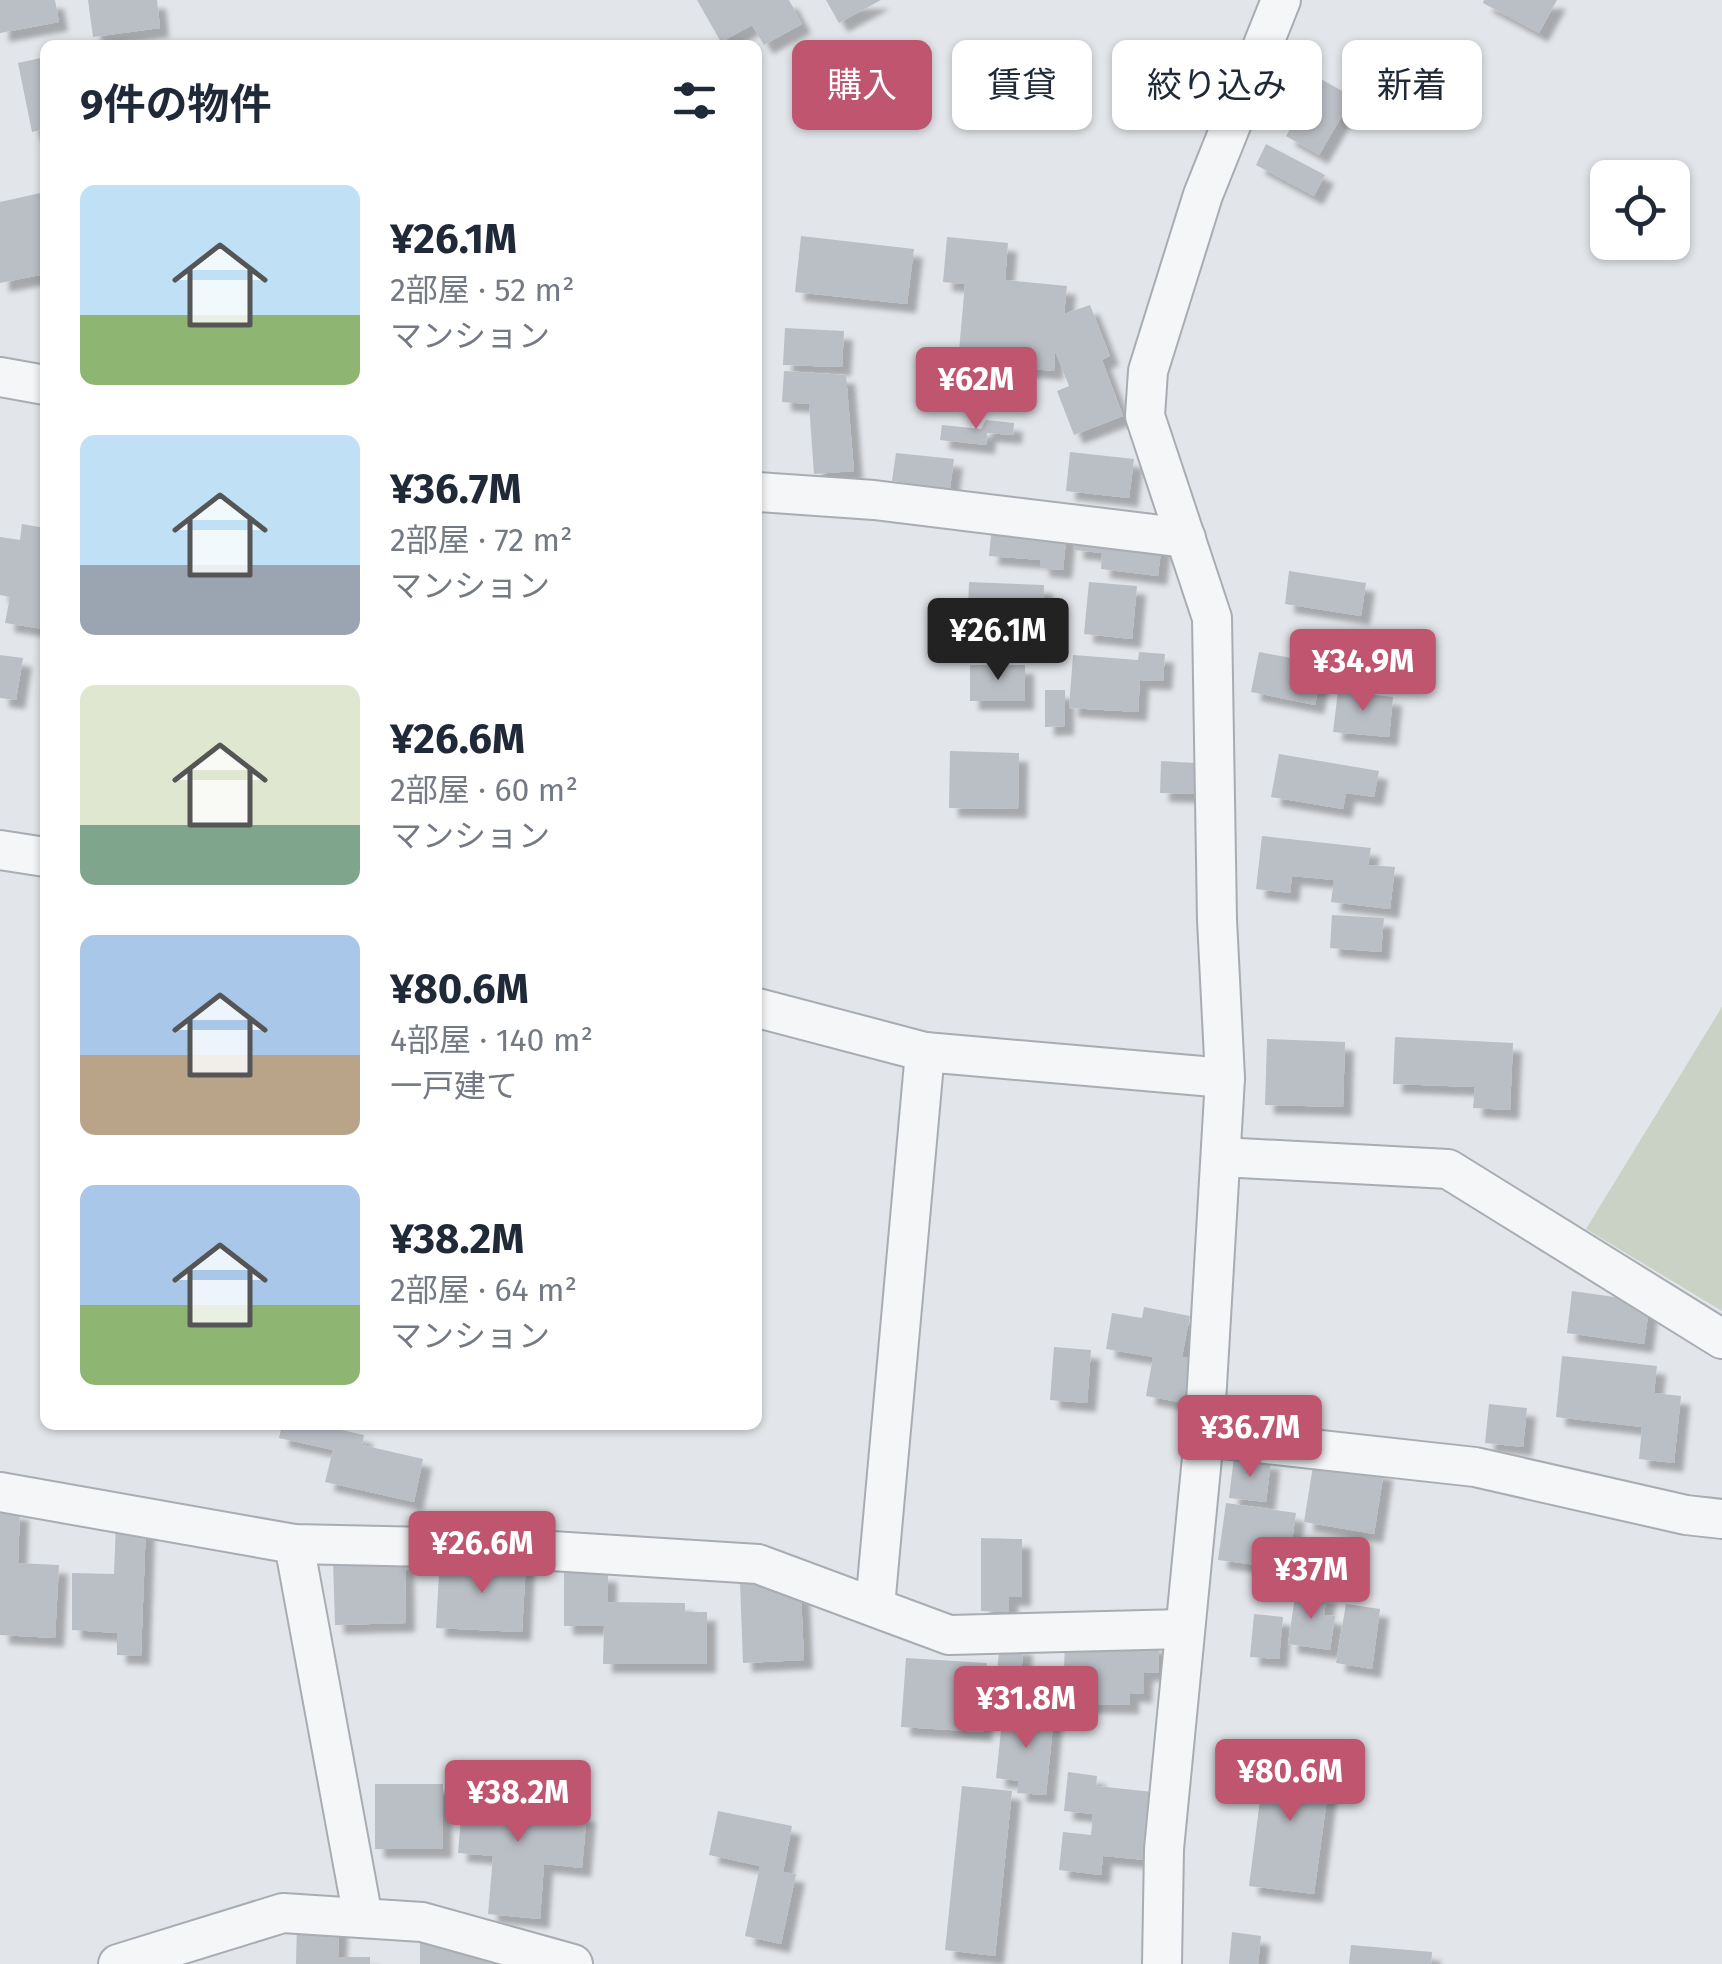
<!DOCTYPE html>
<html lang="ja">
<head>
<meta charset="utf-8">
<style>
	:root { --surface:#fff; --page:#f2f2f3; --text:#1f2937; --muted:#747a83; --accent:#c05570 }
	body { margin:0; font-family:"Fira Sans","Noto Sans JP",sans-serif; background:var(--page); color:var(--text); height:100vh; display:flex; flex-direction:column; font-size:38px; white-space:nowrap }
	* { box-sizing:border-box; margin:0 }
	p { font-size:32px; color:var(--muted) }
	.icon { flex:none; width:55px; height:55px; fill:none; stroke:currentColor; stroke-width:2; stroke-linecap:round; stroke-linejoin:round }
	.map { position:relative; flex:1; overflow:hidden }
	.panel { position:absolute; left:40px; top:40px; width:722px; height:1390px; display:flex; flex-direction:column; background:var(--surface); border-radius:15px; box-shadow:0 2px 8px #0004 }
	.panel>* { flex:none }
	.hud { position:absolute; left:792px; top:40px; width:778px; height:90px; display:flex; gap:20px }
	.controls { position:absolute; left:1590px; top:160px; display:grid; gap:20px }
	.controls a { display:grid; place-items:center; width:100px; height:100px; border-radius:15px; background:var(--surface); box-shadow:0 2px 8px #0004; font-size:50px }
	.price { position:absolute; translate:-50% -85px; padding:0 22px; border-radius:10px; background:var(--accent); color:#fff; font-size:32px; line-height:65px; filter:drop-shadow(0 2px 5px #0008) }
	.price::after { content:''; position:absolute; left:50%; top:60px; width:30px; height:22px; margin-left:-15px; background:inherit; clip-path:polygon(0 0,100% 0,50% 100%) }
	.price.current { background:#222; color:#fff }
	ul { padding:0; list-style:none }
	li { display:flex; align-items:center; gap:30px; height:250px; padding:0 40px }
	li span { display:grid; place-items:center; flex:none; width:280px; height:200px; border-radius:15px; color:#555 }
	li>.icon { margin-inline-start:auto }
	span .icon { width:120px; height:120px; fill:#fffc; stroke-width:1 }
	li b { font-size:42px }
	h2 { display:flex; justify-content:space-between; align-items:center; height:120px; padding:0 40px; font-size:42px }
	.pill { padding:0 35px; border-radius:15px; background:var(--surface); box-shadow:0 2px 8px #0004; font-size:35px; line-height:90px }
	.pill.current { background:var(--accent); color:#fff }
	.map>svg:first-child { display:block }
</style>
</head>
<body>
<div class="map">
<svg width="1722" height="1964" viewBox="0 0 1722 1964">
	<defs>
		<filter id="shadow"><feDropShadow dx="9" dy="9" stdDeviation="2.5" flood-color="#0004"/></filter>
	</defs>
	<rect width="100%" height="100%" fill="#e2e5e9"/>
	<polygon fill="#c9d2c4" points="1722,1007 1722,1311 1586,1229"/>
	<g fill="#babfc5" filter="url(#shadow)">
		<polygon points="0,0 55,0 59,22 0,33"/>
		<polygon points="88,0 157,0 160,28 93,37"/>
		<polygon points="697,0 789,0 802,24 764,45 752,25 721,42"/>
		<polygon points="826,0 881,0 839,23"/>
		<polygon points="1484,0 1557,0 1539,33 1483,3"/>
		<polygon points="45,57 45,129 32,132 18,63"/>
		<polygon points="1319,78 1353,97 1319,155 1286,136"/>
		<polygon points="1266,144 1325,175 1314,196 1256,165"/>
		<polygon points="45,192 45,274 0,283 0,202"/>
		<polygon points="801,236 914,249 907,304 795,292"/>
		<polygon points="947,237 1008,243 1005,280 1067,286 1064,314 1090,305 1110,356 1102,360 1123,416 1074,435 1057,391 1069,386 1055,351 1054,371 958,362 965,284 943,282"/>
		<polygon points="785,328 844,331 842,367 783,365"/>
		<polygon points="784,371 846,375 854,471 814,474 809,404 782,402"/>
		<polygon points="986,420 1014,423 1013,435 987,433 986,445 940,440 942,425 981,429"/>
		<polygon points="1070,452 1134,459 1129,498 1066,491"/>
		<polygon points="896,453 954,459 950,488 892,481"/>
		<polygon points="22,524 45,528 42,544 45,544 43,629 5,623 10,597 0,595 0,537 20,540"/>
		<polygon points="992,525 1067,531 1063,570 1040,568 1041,560 989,556"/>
		<polygon points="1076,533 1162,542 1158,576 1101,569 1102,553 1074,550"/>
		<polygon points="1289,571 1366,583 1361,616 1285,604"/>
		<polygon points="969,582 1044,585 1043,621 1051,621 1051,642 967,638"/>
		<polygon points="1089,582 1137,586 1132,639 1084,634"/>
		<polygon points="1347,649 1404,657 1400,681 1344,672"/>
		<polygon points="1139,652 1165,654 1163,681 1140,680 1138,712 1069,708 1073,655 1138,660"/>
		<polygon points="1259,652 1323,664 1315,705 1251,692"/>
		<polygon points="0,655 23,658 16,700 0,698"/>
		<rect x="970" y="665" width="55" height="36"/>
		<polygon points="1045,690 1065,690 1065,726 1045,727"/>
		<polygon points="1338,691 1393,697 1389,737 1333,732"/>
		<polygon points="950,751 1019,753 1018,809 949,808"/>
		<polygon points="1279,754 1379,771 1374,797 1346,793 1343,809 1271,797"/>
		<polygon points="1161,761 1195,763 1194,794 1160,793"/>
		<polygon points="1262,836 1371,848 1368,865 1395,867 1390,909 1331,902 1334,880 1292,876 1290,893 1256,889"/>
		<polygon points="1332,915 1384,918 1381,952 1330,948"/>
		<polygon points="1395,1037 1513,1043 1510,1110 1473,1108 1475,1087 1393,1084"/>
		<polygon points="1267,1039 1345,1042 1343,1107 1265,1105"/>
		<polygon points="1572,1291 1650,1302 1644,1344 1567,1333"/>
		<polygon points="1144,1307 1190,1316 1182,1357 1198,1360 1190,1404 1146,1396 1153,1357 1106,1349 1112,1313 1142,1318"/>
		<polygon points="1054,1347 1091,1350 1087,1403 1050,1400"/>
		<polygon points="1562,1356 1657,1366 1654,1393 1681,1396 1674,1463 1639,1459 1642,1427 1556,1417"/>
		<polygon points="1489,1404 1527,1408 1523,1447 1485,1443"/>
		<polygon points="282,1425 320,1425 364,1435 362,1445 423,1459 414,1502 325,1482 333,1450 279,1438"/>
		<polygon points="1234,1457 1271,1461 1266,1502 1229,1498"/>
		<polygon points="1314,1460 1384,1471 1374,1534 1304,1522"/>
		<polygon points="1226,1503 1296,1513 1288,1569 1218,1560"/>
		<polygon points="0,1511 20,1511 18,1563 59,1565 55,1638 0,1635"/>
		<polygon points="116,1522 146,1525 141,1656 117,1655 117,1633 72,1630 72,1573 114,1574"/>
		<polygon points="981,1538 1022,1539 1022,1597 1009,1597 1009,1612 981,1611"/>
		<polygon points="405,1559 406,1623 335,1625 333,1561"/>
		<polygon points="449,1560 526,1563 522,1632 436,1628 439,1574 448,1575"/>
		<polygon points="564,1572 608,1573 608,1602 685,1603 685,1612 707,1612 707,1664 603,1664 604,1626 564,1626"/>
		<polygon points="776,1581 801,1594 804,1660 743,1663 740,1582"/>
		<polygon points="1296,1590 1327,1594 1324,1615 1335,1616 1330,1650 1288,1644"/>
		<polygon points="1346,1604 1380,1609 1372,1669 1336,1663"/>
		<polygon points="1254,1614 1283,1617 1279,1659 1250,1657"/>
		<polygon points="1065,1641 1159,1644 1159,1673 1144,1672 1143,1694 1130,1693 1130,1705 1079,1704 1080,1672 1064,1671"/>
		<polygon points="1000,1644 1024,1646 1021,1674 997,1671"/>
		<polygon points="906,1658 987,1663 983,1732 901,1727"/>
		<polygon points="1003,1711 1054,1716 1046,1795 1017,1793 1019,1781 996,1778"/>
		<polygon points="1266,1753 1332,1762 1314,1894 1249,1886"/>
		<polygon points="1068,1772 1097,1776 1096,1786 1153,1792 1146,1860 1103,1856 1101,1875 1059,1870 1063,1832 1091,1835 1093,1814 1064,1811"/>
		<rect x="375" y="1784" width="68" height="65"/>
		<polygon points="464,1784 526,1790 524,1815 537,1816 537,1808 587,1813 582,1868 544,1864 540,1919 488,1914 493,1856 458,1853"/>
		<polygon points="962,1786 1012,1791 995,1956 945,1950"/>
		<polygon points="718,1811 792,1826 783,1872 796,1874 781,1944 745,1936 760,1866 709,1855"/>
		<polygon points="297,1923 339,1924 338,1957 370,1957 370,1964 296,1964"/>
		<polygon points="1232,1932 1261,1936 1258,1964 1229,1964"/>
		<polygon points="420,1936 513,1964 420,1964"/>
		<polygon points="1351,1945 1432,1952 1431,1964 1349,1964"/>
	</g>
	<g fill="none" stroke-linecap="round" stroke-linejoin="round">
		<g stroke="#a8adb3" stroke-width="42">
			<g id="minor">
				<polyline points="0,377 45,385"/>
				<polyline points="758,492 874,500 1186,538"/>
				<polyline points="0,850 45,857"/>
				<polyline points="758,1008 925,1052 1225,1078"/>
				<polyline points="1221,1157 1448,1169 1722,1339"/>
				<polyline points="1204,1437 1475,1467 1686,1515 1722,1519"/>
				<polyline points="0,1492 294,1544 520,1549 758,1564 949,1635 1184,1629"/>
				<polyline points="294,1544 363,1918"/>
				<polyline points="875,1607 925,1052"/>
				<polyline points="118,1964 283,1913 422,1922 573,1964"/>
				<polyline points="1162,1964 1164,1849 1204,1437 1225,1078 1217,920 1212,618 1145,416 1148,371 1203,195 1281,0"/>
			</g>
		</g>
		<use href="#minor" stroke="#f4f6f7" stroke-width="38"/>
	</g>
</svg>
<div class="controls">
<a><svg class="icon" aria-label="locate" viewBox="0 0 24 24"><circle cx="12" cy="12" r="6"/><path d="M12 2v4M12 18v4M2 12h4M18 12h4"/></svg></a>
</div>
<b class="price" style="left:976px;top:432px">¥62M</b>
<b class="price current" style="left:998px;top:683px">¥26.1M</b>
<b class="price" style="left:1363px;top:714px">¥34.9M</b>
<b class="price" style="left:1250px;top:1480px">¥36.7M</b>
<b class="price" style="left:482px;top:1596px">¥26.6M</b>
<b class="price" style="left:1311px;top:1622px">¥37M</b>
<b class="price" style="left:1026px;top:1751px">¥31.8M</b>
<b class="price" style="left:1290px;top:1824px">¥80.6M</b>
<b class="price" style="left:518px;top:1845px">¥38.2M</b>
<div class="hud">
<a class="pill current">購入</a>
<a class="pill">賃貸</a>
<a class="pill">絞り込み</a>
<a class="pill">新着</a>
</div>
<section class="panel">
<h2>9件の物件<svg class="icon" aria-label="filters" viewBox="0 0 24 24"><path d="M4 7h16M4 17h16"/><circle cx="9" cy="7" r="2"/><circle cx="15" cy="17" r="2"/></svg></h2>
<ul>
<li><span style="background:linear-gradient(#bfe0f5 65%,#8fb573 0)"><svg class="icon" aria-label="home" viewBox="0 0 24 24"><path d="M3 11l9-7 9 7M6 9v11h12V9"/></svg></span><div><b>¥26.1M</b><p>2部屋 · 52 m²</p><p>マンション</p></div></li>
<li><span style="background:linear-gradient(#bfe0f5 65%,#9aa5b1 0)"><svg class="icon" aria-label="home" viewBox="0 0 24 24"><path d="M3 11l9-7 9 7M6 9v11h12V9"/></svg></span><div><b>¥36.7M</b><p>2部屋 · 72 m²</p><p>マンション</p></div></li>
<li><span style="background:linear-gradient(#dfe7d0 70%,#7fa58c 0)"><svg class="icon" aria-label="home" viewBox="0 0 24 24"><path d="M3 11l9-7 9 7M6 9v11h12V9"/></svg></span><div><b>¥26.6M</b><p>2部屋 · 60 m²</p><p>マンション</p></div></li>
<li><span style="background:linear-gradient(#a9c7e8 60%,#b9a48a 0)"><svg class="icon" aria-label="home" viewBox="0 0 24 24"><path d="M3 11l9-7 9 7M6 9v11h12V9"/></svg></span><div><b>¥80.6M</b><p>4部屋 · 140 m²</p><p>一戸建て</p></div></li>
<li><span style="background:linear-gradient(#a9c7e8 60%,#8fb573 0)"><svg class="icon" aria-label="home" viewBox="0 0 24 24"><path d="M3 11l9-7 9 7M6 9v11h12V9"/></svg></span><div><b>¥38.2M</b><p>2部屋 · 64 m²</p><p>マンション</p></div></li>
</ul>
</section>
</div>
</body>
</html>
